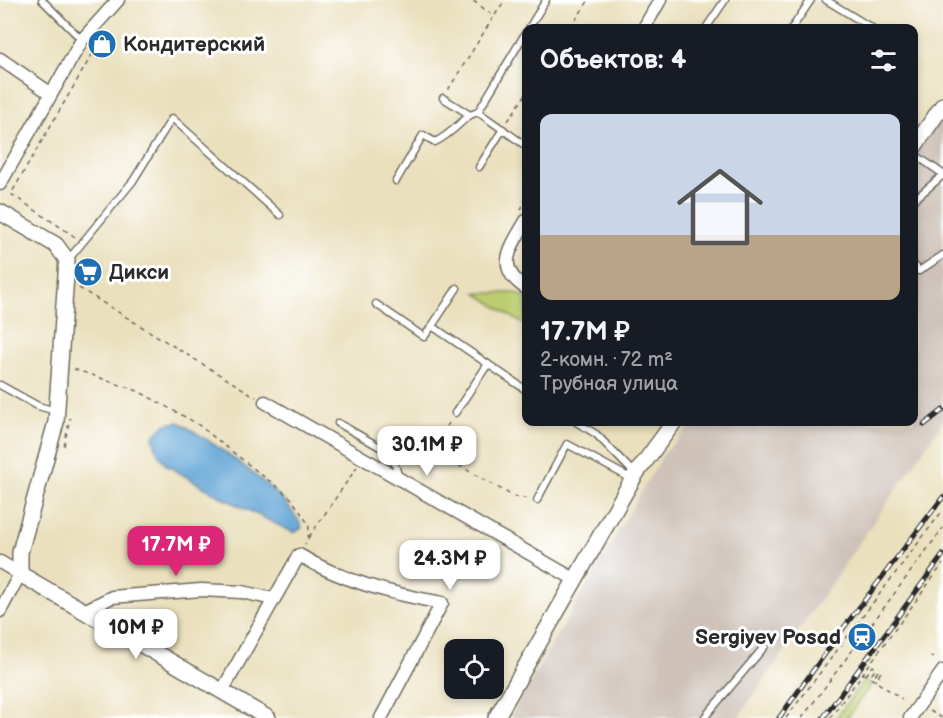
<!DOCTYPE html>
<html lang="ru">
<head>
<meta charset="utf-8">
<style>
	:root { --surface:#171b24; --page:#20242c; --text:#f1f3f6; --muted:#9ea1a6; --line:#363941; --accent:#db2777 }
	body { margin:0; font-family:"Balsamiq Sans",sans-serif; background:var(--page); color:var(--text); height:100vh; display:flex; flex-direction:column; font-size:22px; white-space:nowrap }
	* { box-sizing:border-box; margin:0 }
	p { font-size:20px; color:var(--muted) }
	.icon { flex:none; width:33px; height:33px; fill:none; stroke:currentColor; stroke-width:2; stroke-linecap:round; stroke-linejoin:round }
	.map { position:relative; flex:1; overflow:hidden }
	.drawer { position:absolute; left:522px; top:24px; width:396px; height:402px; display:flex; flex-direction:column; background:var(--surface); border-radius:12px; box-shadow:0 3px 9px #0003 }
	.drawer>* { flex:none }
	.buttons { position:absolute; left:444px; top:639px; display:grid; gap:12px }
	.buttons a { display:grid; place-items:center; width:60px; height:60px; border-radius:12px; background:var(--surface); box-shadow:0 3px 9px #0003; font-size:30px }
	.price { position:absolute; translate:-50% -51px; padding:0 14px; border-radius:12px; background:#fff; color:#222; font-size:20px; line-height:39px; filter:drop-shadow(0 2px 3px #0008) }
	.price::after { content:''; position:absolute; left:50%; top:36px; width:18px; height:14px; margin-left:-9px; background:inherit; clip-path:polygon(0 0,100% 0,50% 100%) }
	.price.active { background:var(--accent); color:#fff }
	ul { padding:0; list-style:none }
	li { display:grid; align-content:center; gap:12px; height:318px; padding:0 18px }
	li+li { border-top:2px solid var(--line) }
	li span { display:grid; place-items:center; height:186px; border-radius:12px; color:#555 }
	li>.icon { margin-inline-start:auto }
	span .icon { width:108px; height:108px; fill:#fffc; stroke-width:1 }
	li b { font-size:26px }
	h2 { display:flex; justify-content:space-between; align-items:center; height:72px; padding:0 18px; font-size:26px }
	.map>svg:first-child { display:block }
</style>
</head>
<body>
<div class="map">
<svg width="943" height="718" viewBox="0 0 943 718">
	<rect width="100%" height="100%" fill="#fff"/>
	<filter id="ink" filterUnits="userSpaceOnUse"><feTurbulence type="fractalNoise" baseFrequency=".0167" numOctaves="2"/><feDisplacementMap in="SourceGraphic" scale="12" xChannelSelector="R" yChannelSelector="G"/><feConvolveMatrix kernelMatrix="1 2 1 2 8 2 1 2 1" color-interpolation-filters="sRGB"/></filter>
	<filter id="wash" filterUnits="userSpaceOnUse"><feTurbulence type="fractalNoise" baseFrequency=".008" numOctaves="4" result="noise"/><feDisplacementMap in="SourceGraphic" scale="24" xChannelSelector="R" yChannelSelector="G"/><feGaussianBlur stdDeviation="1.35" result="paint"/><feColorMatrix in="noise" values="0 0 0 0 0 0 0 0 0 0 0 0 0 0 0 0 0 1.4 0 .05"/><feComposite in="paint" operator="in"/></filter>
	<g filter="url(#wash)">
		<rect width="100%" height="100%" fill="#eae0bd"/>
		<polygon fill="#cec2b9" points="943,107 943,422 738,718 509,718 664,453 695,422 914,422 914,147"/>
		<g fill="#bbcd70" stroke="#737c4e" stroke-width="1.5">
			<polygon points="476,293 516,293 526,298 526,326"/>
			<polygon points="864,680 871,685 847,718 836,718"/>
		</g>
		<path fill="#60a4d5" stroke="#466880" stroke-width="1.5" d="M179,422C212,442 289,493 302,528L294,533L221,497L166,465L157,452L153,437L166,424Z"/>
	</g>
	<g filter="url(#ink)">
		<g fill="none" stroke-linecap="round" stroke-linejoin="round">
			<g stroke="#6e6a5e" stroke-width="9">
				<g id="service">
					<polyline points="42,0 82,40"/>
					<polyline points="826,0 872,28"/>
					<polyline points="529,28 546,0"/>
					<polyline points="706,28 725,0"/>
					<polyline points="792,28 811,0"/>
					<polyline points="443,98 470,115 478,112 526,146"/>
					<polyline points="478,112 526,32"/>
					<polyline points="914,154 943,174"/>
					<polyline points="479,167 503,129"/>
					<path d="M396,181L423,135L435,142C450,135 457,125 470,115"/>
					<polyline points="914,200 943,175"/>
					<polyline points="68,260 133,181 172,118 280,215"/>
					<polyline points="914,265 919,271 943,255"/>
					<polyline points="457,288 432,326 526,390"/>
					<polyline points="376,304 424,337 432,326"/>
					<polyline points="0,385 38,406 56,411"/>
					<polyline points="455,413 488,364"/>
					<polyline points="576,422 596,434 635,474"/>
					<polyline points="338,423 392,454 399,478"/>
					<polyline points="537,500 567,444 632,479"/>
					<polyline points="704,718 765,646"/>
				</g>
			</g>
			<g stroke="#6e6a5e" stroke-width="15">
				<g id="minor">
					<polyline points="644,28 660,0"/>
					<polyline points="0,59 50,93"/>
					<polyline points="0,184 82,40 118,0"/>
					<path d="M526,221C511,247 494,268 526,288"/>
					<polyline points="265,402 574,579"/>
					<polyline points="0,562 20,574 0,611"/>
					<polyline points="84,611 112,597 201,590 242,592 273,599"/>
					<path d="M222,691L299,555C341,581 393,594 442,603L381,718"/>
					<polyline points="910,718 943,671"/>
				</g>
			</g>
			<g stroke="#6e6a5e" stroke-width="18">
				<g id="tertiary">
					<polyline points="914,147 943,105"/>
					<polyline points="0,212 56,245 67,260 56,422 20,552 20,574 268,718"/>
					<polyline points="496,718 635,475 674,422"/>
				</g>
			</g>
			<g stroke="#6e6a5e" stroke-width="1.5" stroke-dasharray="4.5 4.5" stroke-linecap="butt">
				<polyline points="495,15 505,0"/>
				<polyline points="570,28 589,0"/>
				<polyline points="448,90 494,16 472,0"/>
				<polyline points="508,121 526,94"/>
				<polyline points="521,210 526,197"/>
				<polyline points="75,237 11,194 104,34"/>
				<polyline points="79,288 256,397"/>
				<polyline points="74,369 138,391 196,423 291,498 309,525 308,539 305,544"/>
				<polyline points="64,446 70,418"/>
				<polyline points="433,450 450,421"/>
				<polyline points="402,458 428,448 513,496 530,499"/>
				<polyline points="309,537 357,467"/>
				<polyline points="930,656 934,658"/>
				<polyline points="863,673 902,699"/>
				<polyline points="866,675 873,666 876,668 872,674 874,676 879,670 881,672 875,681"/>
				<polyline points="930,711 942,718"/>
				<polyline points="786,718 943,510"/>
				<polyline points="802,718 943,528"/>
				<polyline points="830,718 943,564"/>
			</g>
			<use href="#service" stroke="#fff" stroke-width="6"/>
			<use href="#minor" stroke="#fff" stroke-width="12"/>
			<use href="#tertiary" stroke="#fff" stroke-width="15"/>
			<g stroke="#2b2b2b" stroke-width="5">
				<g id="rail">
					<polyline points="924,425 943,410"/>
					<polyline points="779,718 845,626 943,497"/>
					<polyline points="823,718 943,555"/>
				</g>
			</g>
			<use href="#rail" stroke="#fff" stroke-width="3" stroke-dasharray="9" stroke-linecap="butt"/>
		</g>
	</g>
	<defs>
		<g id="shop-disc" transform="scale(1.5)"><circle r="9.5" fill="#1f6fb2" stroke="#fff"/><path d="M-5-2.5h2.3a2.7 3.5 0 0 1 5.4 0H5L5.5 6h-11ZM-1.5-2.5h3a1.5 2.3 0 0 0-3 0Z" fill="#fff"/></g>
		<g id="supermarket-disc" transform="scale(1.5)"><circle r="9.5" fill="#1f6fb2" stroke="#fff"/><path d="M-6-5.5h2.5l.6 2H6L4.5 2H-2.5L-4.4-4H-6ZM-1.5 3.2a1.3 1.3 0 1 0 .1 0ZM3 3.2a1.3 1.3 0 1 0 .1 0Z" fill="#fff"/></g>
		<g id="station-disc" transform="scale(1.5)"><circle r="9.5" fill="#1f6fb2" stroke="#fff"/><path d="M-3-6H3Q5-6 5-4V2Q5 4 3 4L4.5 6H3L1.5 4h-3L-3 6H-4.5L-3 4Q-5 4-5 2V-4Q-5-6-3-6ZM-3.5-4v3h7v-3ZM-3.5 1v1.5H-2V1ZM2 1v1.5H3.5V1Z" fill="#fff"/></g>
	</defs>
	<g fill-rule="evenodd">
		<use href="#shop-disc" x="102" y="44"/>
		<use href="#supermarket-disc" x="88" y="272"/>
		<use href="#station-disc" x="862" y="637"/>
	</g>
	<g text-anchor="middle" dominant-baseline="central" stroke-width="6" stroke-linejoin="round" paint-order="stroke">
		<g font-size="21" font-weight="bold" fill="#2b2b2b" stroke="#fff" text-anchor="start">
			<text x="123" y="44">Кондитерский</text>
			<text x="109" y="272">Дикси</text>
			<text x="841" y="637" text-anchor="end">Sergiyev Posad</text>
		</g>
	</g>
</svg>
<div class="buttons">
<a><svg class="icon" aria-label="locate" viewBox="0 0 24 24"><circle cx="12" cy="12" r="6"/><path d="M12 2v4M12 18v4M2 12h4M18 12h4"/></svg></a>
</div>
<b class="price" style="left:427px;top:477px">30.1M ₽</b>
<b class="price active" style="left:176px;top:577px">17.7M ₽</b>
<b class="price" style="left:450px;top:591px">24.3M ₽</b>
<b class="price" style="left:136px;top:660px">10M ₽</b>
<section class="drawer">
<h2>Объектов: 4<svg class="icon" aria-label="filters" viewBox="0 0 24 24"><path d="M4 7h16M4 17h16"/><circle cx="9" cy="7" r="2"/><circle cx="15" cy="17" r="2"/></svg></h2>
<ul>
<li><span style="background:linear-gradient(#c9d6e8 65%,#b9a48a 0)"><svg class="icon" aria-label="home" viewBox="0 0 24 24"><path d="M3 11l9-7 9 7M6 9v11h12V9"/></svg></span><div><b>17.7M ₽</b><p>2-комн. · 72 m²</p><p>Трубная улица</p></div></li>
</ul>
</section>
</div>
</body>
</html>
